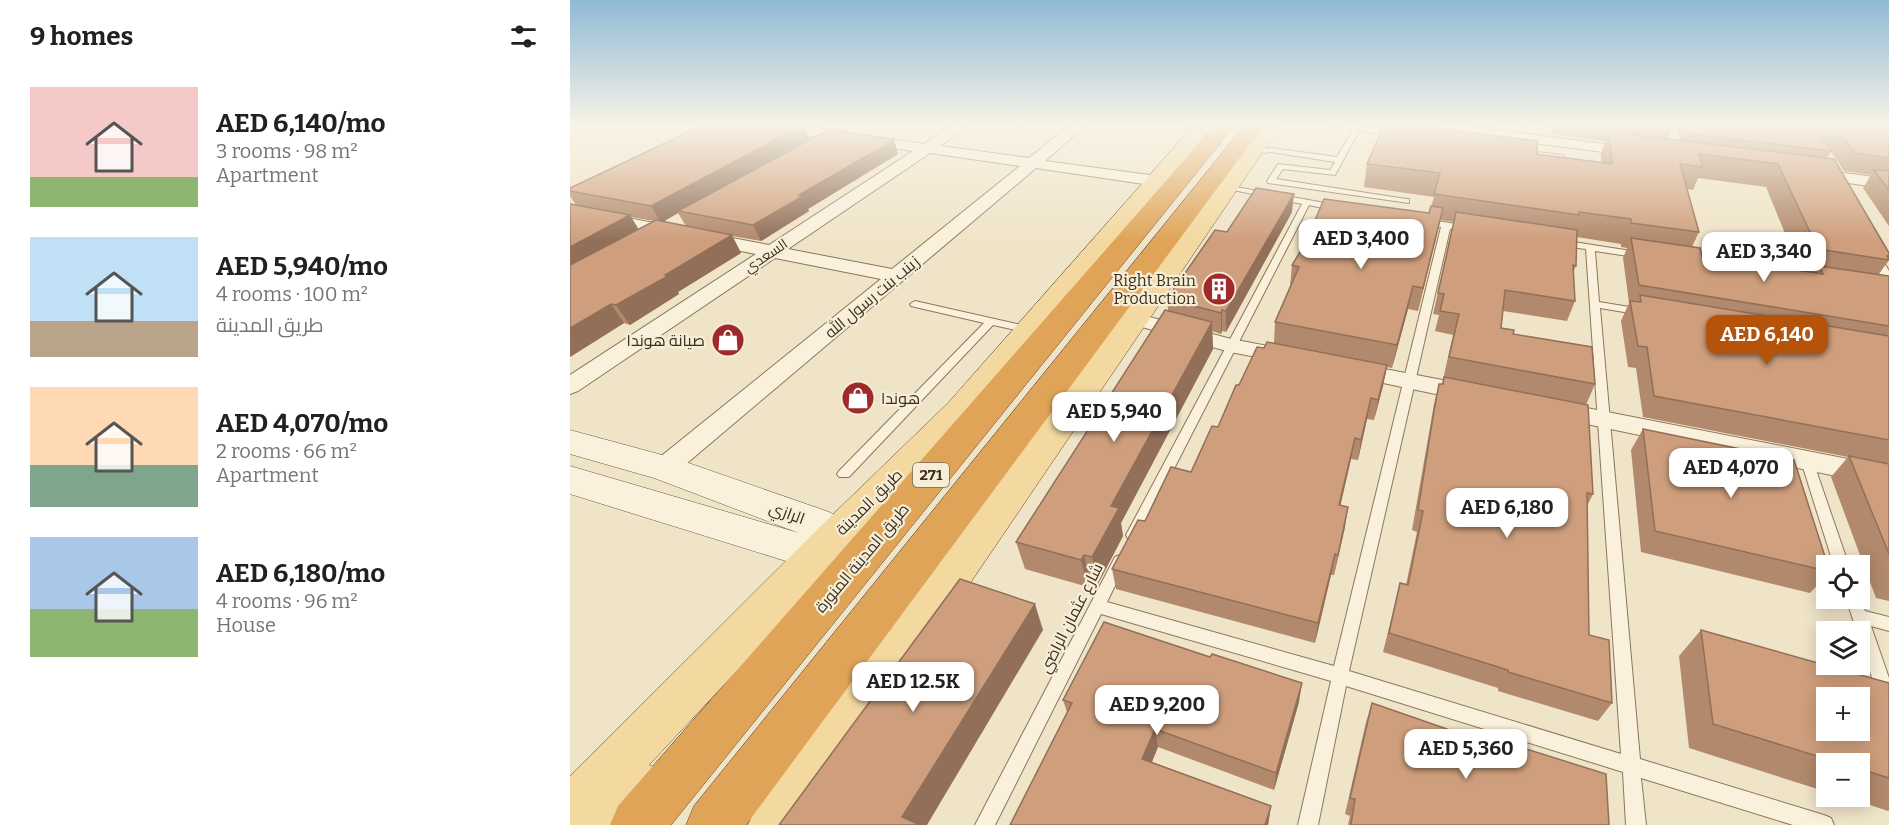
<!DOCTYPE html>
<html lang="en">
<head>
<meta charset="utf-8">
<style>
	:root { --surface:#fff; --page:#f6f6f6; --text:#202124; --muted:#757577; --accent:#b45309 }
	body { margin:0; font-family:Bitter,Cairo,serif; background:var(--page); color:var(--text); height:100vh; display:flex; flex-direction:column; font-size:22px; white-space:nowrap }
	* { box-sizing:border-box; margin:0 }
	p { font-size:20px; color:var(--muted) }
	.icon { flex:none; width:33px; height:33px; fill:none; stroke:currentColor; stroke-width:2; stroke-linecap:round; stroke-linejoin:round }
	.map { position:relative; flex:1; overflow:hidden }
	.details { display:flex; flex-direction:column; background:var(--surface); width:570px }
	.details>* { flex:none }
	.fabs { position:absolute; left:1246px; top:555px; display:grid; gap:12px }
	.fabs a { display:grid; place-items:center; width:54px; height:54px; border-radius:0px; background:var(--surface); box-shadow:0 3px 15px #0003; font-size:30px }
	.price { position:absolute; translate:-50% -51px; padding:0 14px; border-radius:12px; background:#fff; color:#222; font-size:20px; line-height:39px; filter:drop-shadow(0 2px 3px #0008) }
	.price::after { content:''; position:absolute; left:50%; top:36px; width:18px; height:14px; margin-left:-9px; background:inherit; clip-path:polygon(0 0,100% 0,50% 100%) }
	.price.on { background:var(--accent); color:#fff }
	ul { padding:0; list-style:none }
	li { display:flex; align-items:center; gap:18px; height:150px; padding:0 30px }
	li span { display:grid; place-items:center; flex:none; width:168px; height:120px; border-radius:0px; color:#555 }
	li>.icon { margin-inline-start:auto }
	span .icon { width:72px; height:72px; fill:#fffc; stroke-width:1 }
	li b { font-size:26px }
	h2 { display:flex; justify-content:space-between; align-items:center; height:72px; padding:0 30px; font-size:26px }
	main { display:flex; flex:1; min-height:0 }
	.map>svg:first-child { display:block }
</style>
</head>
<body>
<main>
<section class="details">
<h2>9 homes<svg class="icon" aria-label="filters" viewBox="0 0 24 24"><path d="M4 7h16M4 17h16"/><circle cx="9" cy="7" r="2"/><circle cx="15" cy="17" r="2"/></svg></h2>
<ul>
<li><span style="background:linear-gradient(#f6c9c9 75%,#8fb573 0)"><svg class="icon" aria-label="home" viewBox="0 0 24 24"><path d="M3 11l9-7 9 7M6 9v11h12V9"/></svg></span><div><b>AED 6,140/mo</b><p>3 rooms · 98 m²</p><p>Apartment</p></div></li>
<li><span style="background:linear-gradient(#bfe0f5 70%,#b9a48a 0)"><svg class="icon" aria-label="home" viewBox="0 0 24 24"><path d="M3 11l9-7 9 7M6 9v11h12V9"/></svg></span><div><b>AED 5,940/mo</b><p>4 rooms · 100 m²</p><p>طريق المدينة</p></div></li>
<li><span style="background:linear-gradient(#ffd9b3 65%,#7fa58c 0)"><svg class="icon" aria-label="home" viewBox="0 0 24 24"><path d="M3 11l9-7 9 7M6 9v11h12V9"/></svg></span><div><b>AED 4,070/mo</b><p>2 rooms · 66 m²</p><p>Apartment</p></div></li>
<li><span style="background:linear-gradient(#a9c7e8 60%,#8fb573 0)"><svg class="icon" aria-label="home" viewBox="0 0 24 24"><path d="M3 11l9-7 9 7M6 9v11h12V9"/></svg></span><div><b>AED 6,180/mo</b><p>4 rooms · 96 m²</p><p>House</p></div></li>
</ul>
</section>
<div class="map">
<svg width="1319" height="825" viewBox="0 0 1319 825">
	<rect width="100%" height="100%" fill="#f0e4c8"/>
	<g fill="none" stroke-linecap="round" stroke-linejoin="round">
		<g stroke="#8d765c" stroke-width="2">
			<g id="lane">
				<polygon points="759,125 778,125 827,132 831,134 827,136 789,131 765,175 713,169 706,179 836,199 839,199 839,203 698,183 697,181 708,164 760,170 765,162 701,152 684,154 681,154 681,150 701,148 767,157 783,130"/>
				<polygon points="949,150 992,155 1003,167 996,169 987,159 952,154 949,154"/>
				<polygon points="655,185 766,205 770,208 766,211 739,205 568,539 563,541 558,539 556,535 732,204 658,189 655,189"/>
				<polygon points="854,219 899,226 903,229 899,232 880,229 779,671 1051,754 1016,249 991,246 986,243 991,240 1074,253 1074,257 1071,258 1025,251 1029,302 1072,309 1077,312 1072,315 1030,308 1070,759 1254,815 1261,818 1264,825 1223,825 1071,778 1076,825 1056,825 1053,772 776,686 748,825 728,825 761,681 531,614 425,825 405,825 545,557 550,555 555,557 557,561 537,602 764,666 871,227 851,224 850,222"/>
				<polygon points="345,301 460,327 465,330 460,333 423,325 279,477 269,477 267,474 269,471 414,323 341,306 340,304"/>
				<polygon points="1237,456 1242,458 1243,461 1279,566 1264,566 1231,461 1232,458"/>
				<polygon points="1290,597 1295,611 1319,617 1319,631 1301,626 1319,678 1319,710 1313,708 1310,702 1290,641 1290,632 1287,632 1276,598 1290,598"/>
			</g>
		</g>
		<g stroke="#8d765c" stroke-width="2">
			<g id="street">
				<path d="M185,125H224L354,144L382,125H399L370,146L459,158L500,125H516L475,161L587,176L595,181L587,186L466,168L103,475L94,478L85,475L81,468L85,461L311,279L205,258L8,391L0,394V375L186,254L0,217V207L199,245L343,151L192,129ZM360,153L450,166L322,269L218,249Z"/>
				<polygon points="848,125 891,125 1064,148 1071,152 1064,156 855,129"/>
				<polygon points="1244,169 1319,179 1319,189 1238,177 1236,174"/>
				<polygon points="1294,238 1300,239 1319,271 1319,294 1312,292 1309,288 1285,243 1288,239"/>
				<polygon points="565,313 661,339 725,351 728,356 725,361 717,363 660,352 558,323 555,319 558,315"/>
				<polygon points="783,363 899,385 907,388 911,393 907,398 899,401 775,375 772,370 775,365"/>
				<polygon points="986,402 1319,467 1319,487 978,416 974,410 978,404"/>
			</g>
		</g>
		<g stroke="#6f573f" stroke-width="1">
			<polygon id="secondary" points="0,430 107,459 259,512 281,524 286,535 281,546 232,566 0,494 0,466 229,533 84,478 0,454"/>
		</g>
		<g stroke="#5b4430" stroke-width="1">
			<g id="primary">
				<polygon points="624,125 644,125 402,419 79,765 91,770 99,788 91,806 73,825 0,825 0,776 253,524 378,403"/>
				<polygon points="692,125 711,125 236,825 178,825 186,806"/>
			</g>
		</g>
		<g stroke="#5b4430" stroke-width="1">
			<g id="highway">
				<polygon points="645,125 665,125 101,825 40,825 48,806"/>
				<polygon points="675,125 694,125 176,825 116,825 124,806"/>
			</g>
		</g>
		<use href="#lane" fill="#faf1dc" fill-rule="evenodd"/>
		<use href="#street" fill="#faf1dc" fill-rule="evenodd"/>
		<use href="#secondary" fill="#faf1dc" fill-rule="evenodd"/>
		<use href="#primary" fill="#f3d9a0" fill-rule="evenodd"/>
		<use href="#highway" fill="#e0a458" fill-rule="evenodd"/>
	</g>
	<g fill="#b2896c" fill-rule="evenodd">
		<path d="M234,125L240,140H324L328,154L238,209L239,211L191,241L162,236L171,253L108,292L109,294L60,325L54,323L0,357V204L6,205L0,196V188ZM108,213L116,226L92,222ZM60,217L84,221L68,230Z"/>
		<path d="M981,125H1099L1101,131L1098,139L1110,140L1105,125H1319V226L1293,188L1301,175L1274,171L1261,152L1257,158L1319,253V260L1309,274L1319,276V601L1306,598L1261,477L1278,457L1073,417L1066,368L1058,367L1051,321L1059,303L1053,258L1057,248L1051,247V244L1007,237L1006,266L1003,273L1005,301L997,321L933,311L931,328L943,334L1025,384L1016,405L1023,494L1017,506L1019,635L1042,703L1028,721L928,691V688L813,652L825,603L830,583L836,585L847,532L842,530L864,404L869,384H872L883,335L865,331L869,315L863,314L884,222L870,220L848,311L838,309L822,368L817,367L813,386L804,420L797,419L788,460L781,459L770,505L775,527L764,575H761L745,643L546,589L542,569L575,521L621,472L648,427L669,385L694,348L704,343L705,322L720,286L722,265L859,213L864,197L794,187L797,164L967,154L1031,163V154L1035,141L981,134ZM1128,178L1196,187L1230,270L1132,256L1122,247L1129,232L1117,189L1123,190Z"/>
		<polygon points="722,212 656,332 652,331 651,334 642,331 643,349 551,523 553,536 528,584 520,582 518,587 455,569 446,542 598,310 597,299 657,232"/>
		<polygon points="1073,429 1257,566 1257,575 1240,593 1071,552 1061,450"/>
		<polygon points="1131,630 1319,683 1319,810 1318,811 1273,796 1290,796 1290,764 1257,764 1257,792 1119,748 1109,656"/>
		<polygon points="493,700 729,702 704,790 588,747 582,762 701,806 698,825 440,825 497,712"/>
		<polygon points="802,703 918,743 921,738 1039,825 778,825 780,816 775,814 796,722"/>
	</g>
	<g fill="#916f58">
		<polygon points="234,125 240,140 108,211 108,213 91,223 81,206"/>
		<polygon points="324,140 328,154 238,209 239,211 191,241 183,225 229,195"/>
		<polygon points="724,194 722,212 656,332 656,311"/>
		<polygon points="873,208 868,229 848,311 853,288"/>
		<polygon points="60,215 71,233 0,272 0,247"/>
		<polygon points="162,235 171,253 108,292 109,294 60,325 46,305 95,275"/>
		<polygon points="843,286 838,309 822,368 827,345"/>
		<polygon points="41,304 54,323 0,357 0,328"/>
		<polygon points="652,310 652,331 651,334 651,313"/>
		<polygon points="642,322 643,349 551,523 553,536 528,584 522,557 541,506"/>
		<polygon points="817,365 813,386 804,420 808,400"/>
		<polygon points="801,398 797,419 788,460 791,440"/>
		<polygon points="785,438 781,459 766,525 769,505"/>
		<polygon points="778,507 775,527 764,575 768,555"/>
		<polygon points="765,554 761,575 745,643 748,623"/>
		<polygon points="514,555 520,582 518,587 511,560"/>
		<polygon points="465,604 473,630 357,825 339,825 332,817"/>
		<polygon points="732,683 729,702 704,790 706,773"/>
		<polygon points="585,729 588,747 576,776 572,759"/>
		<polygon points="701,806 698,825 695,825"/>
	</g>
	<g fill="#cf9f7d" stroke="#916f58" stroke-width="1.5" fill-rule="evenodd">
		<polygon points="133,125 233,125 81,206 0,191 0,188"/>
		<polygon points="814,125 839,125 967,141 967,154 1042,164 1039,132 1264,159 1319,253 1319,256 1317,256 1319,260 1248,249 1208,164 1129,154 1133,167 1110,164 1129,232 1061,223 1061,219 1009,212 1009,215 864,194 870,173 797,164"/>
		<polygon points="1052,125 1099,125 1101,131"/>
		<polygon points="1118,125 1244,125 1262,151 1121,134"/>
		<polygon points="1264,125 1319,125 1319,158 1285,153"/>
		<polygon points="260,129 324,140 229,195 233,196 183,225 108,211"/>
		<polygon points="1304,170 1319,171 1319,190"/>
		<polygon points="686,188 724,194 656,311 652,310 651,313 597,299 645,230 657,232"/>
		<polygon points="754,199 859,213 861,206 873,208 853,288 843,286 827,345 705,322 729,267 722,265 735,244"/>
		<polygon points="0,204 60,215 0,247"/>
		<polygon points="886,212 1007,230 1006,266 1003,265 1005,301 935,290 931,328 944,330 943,334 1022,347 1025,384 879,357 889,314 870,311 874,294 868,293"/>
		<polygon points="86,220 162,235 95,275 98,276 46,305 41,304 0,328 0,265"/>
		<polygon points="1061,238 1130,248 1132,256 1253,274 1249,266 1319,276 1319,326 1069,285"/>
		<polygon points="1070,295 1319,336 1319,440 1084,396 1077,347 1068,346 1060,301 1071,302"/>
		<polygon points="595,310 642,322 541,506 549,508 522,557 514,555 511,560 446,542"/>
		<polygon points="697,342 817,365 808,400 801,398 791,440 785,438 769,505 778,507 768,555 765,554 748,623 542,569 568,520 575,521 601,467 621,472 642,426 648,427 666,385 669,385 687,347 694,348"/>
		<polygon points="874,377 1018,405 1023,494 1017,493 1019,635 1039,640 1042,703 938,672 938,670 819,633 830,583 838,585 853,511 848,510 864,411 869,384 873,384"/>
		<polygon points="1073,429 1224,460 1258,566 1257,566 1257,571 1085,531"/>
		<polygon points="1279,456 1319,464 1319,554"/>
		<polygon points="390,579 465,604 332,817 350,825 209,825"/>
		<polygon points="534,622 640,657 642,654 732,683 706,773 585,729 572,759 701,806 695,825 440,825 502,703 493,700"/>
		<path d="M1131,630L1319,683V778L1290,769V764H1273L1143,724ZM1257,698H1290V730H1257Z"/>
		<polygon points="802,703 920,744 921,738 1036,774 1039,825 781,825 785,799 780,798"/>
	</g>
	<linearGradient id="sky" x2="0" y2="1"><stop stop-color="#8fbad6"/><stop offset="0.52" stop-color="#f8f3e6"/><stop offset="1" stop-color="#f8f3e6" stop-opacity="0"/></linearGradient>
	<rect width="1319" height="241" fill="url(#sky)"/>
	<defs>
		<g id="building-disc" transform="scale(1.725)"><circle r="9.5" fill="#9e2a2b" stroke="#f7eed8"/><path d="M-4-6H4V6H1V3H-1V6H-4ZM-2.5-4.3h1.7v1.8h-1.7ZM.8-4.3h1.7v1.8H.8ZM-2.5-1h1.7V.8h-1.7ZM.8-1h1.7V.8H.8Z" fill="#fff"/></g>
		<g id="shop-disc" transform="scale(1.725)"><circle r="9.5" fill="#9e2a2b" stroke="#f7eed8"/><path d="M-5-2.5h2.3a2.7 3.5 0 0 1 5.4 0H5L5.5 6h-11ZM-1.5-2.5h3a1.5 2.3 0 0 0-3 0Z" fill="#fff"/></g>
	</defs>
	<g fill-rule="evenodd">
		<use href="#building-disc" x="649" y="289"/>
		<use href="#shop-disc" x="158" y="340"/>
		<use href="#shop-disc" x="288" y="398"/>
	</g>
	<g text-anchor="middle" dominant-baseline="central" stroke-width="4.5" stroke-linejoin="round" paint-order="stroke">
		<g font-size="14" fill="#3d2e20" stroke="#f7eed8">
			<text transform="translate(196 256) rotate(-34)">السعدي</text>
		</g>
		<rect fill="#f7eed8" stroke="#756857" stroke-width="1.5" x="343" y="463" width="36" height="24" rx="4.5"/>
		<g font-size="15" font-weight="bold" fill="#3d2e20">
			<text x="361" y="475">271</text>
		</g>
		<g font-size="16" fill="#3d2e20" stroke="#f7eed8" text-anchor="end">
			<text x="626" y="280">Right Brain<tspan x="626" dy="18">Production</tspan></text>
			<text x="135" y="340">صيانة هوندا</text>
			<text x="311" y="398" text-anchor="start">هوندا</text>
		</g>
		<g font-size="16" fill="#3d2e20" stroke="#f7eed8">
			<text transform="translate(302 297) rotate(-40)">زينب بنت رسول الله</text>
			<text transform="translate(299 502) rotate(-45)">طريق المدينة</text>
			<text transform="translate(217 513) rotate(20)">الرازي</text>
			<text transform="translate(292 558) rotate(-50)">طريق المدينة المنورة</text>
			<text transform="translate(501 618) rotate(-63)">شارع عثمان الراضي</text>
		</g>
	</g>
</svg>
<div class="fabs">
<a><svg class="icon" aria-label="locate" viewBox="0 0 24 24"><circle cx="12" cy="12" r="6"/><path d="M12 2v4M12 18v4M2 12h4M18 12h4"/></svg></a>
<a><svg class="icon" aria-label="layers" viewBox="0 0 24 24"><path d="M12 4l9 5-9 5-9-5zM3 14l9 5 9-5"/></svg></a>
<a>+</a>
<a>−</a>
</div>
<b class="price" style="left:791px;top:270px">AED 3,400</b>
<b class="price" style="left:1194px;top:283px">AED 3,340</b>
<b class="price on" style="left:1197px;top:366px">AED 6,140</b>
<b class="price" style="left:544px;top:443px">AED 5,940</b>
<b class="price" style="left:1161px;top:499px">AED 4,070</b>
<b class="price" style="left:937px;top:539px">AED 6,180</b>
<b class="price" style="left:343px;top:713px">AED 12.5K</b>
<b class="price" style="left:587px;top:736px">AED 9,200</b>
<b class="price" style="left:896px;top:780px">AED 5,360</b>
</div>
</main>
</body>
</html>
